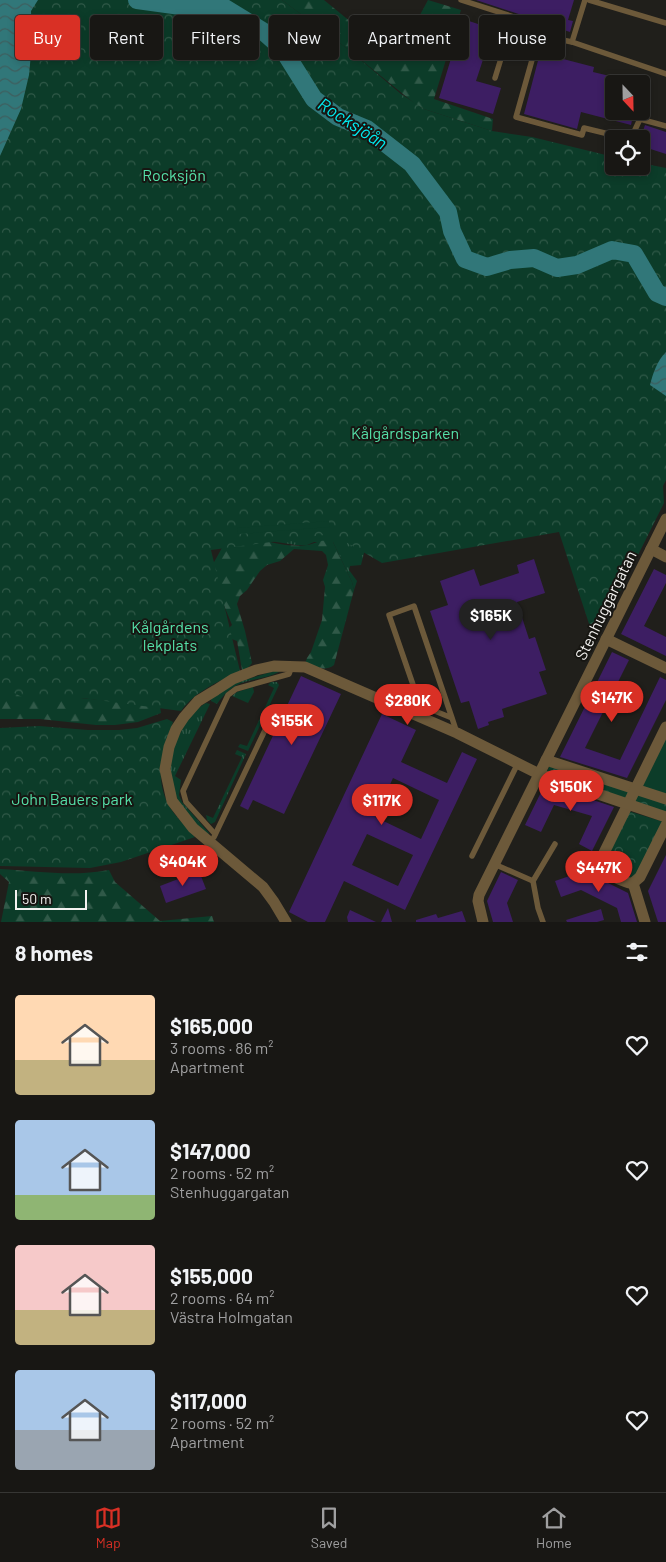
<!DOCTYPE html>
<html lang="en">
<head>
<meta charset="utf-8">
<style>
	:root { --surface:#181714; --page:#252422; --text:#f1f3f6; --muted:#9f9fa0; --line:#363634; --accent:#d93025 }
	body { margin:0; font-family:Barlow,sans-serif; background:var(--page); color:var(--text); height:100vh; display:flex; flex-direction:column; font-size:19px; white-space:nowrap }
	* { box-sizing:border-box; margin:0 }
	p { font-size:16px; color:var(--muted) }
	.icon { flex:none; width:28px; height:28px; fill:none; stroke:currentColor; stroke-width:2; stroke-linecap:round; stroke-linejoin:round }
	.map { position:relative; height:922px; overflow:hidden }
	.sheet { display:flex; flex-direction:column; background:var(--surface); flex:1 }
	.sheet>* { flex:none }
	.banner { position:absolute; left:15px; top:15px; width:636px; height:45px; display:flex; gap:10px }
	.needle { width:32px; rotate:158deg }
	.fabs { position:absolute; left:605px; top:75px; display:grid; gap:10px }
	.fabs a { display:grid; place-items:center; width:45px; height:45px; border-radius:5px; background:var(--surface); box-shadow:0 2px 8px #0003,0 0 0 1px var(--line); font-size:25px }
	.scale { position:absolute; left:15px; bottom:12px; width:72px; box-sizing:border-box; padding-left:5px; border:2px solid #f3f2f0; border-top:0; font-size:14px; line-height:18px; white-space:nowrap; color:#f3f2f0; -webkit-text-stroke:4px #171612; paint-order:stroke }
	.price { position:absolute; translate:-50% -42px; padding:0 11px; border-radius:18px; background:var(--accent); color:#fff; font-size:16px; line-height:32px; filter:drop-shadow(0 1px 2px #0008) }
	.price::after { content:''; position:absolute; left:50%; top:30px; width:15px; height:11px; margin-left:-8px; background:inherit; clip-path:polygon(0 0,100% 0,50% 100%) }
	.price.current { background:#222; color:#fff }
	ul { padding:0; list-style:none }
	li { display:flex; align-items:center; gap:15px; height:125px; padding:0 15px }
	li span { display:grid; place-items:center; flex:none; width:140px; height:100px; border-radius:5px; color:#555 }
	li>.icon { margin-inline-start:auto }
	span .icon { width:60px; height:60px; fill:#fffc; stroke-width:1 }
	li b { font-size:21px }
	h2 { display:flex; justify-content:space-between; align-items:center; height:60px; padding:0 15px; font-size:21px }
	.tag { padding:0 18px; border-radius:5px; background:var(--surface); box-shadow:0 2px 8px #0003,0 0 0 1px var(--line); font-size:18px; line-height:45px }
	.tag.current { background:var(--accent); color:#fff }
	.tab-bar { display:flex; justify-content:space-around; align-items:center; height:70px; border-top:1px solid var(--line); background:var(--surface); font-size:14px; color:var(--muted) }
	.tab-bar a { display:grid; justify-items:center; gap:2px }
	.tab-bar .current { color:var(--accent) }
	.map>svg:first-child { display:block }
</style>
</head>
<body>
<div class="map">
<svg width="666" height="922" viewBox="0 0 666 922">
	<defs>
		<pattern id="grass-tufts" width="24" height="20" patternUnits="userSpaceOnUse" patternTransform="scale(1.25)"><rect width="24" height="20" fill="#0c3c29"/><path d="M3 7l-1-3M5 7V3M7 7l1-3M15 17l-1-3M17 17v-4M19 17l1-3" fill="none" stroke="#305948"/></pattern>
		<pattern id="forest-firs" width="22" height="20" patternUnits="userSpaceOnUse" patternTransform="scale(1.25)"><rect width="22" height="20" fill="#0c3c29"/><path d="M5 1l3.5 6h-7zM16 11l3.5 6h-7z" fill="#305948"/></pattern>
		<pattern id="park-crowns" width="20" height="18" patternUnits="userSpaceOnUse" patternTransform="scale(1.25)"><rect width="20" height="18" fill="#0c3c29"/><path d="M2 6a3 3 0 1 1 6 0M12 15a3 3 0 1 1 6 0" fill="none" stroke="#305948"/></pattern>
		<pattern id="water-waves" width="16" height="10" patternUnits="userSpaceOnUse" patternTransform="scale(1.25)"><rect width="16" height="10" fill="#317779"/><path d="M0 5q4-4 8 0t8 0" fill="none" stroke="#3e5e5e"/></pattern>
	</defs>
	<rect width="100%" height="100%" fill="#201f1b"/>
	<g fill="url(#grass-tufts)">
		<polygon points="331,532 365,549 361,565 350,566 349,570 357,581 354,590 352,582 333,542 314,542 307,545 296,545 263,540"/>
		<path d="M277,670L281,671C254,685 239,673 217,704L211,701V699L229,685Z"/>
		<polygon points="271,682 277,682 279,685 248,751 238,747 240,744 247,746 274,688 268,685"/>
		<polygon points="253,687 254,692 248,703 232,696 237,692"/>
		<path d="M206,703L210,704L175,776L181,780L179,795L182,802L209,833L208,835L205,834C198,825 181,809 177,798C174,791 171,780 170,772C169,749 186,714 206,703Z"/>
		<polygon points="237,750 246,754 215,822 211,824 207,820 206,815 213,818 242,757 235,754"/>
	</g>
	<g fill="url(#forest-firs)">
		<polygon points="282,0 324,0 384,49 399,54 428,0 461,10 434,99 493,119 492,131 424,109 414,103 349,50"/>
		<path d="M263,540C276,544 294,547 307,545C318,543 321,538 333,542L352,582L354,590L334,665C325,672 316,667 305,664L307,658L311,652L322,620L325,587L323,580L328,565L326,555L322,551L294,549L280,561L267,565L260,571L247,590L240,596L237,604L245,631L252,663L247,669L242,670L237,641L229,638L228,629L232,625L221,598L213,564L223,546Z"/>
		<polygon points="0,648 81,698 160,706 161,713 138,722 115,725 96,725 40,719 0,719"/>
		<path d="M0,869C37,871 72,877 109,870L115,882L160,921L212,916L214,922H1L9,882L0,874Z"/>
	</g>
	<g fill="url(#park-crowns)">
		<path d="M0,0H282L349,50L401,94L424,109L492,131L532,137L614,157V166H641V163L666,168V480L663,486L664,503L614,603L593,636L559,532L382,563L332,534L211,550L240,671C220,681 195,691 181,711L82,698H24L0,686Z"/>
		<path d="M167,719L173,722C163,749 154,776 168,804C174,816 187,827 195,837L121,862L90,868L0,866V728L39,726L88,730H119L137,728Z"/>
		<polygon points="550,765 666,804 666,813 546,774"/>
		<polygon points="628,811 664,822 638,874 630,878 607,869 605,857"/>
	</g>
	<g fill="#0c3c29">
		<polygon points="329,521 330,527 238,534 237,528"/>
		<polygon points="666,734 666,794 640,786"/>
	</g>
	<g fill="url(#water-waves)">
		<polygon points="0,0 38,0 31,11 32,43 29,75 21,109 0,156"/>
		<path d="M666,352V396L650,385C653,373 657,361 666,352Z"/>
	</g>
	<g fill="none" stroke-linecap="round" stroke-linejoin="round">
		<polyline stroke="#317779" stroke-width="18" points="137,0 188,7 220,5 264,32 282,48 314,99 338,117 367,129 412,164 448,212 452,231 465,259 487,267 510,260 534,258 557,268 577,265 612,250 634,254 657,293 666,297"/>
	</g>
	<g fill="#3d1e63" fill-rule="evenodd">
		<polygon points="476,0 574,0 568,20 573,21 570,32 551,26 543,22"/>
		<polygon points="463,19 493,29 476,81 501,88 493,114 439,98"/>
		<polygon points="540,53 594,67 593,72 614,77 614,111 634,111 631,125 581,112 577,129 524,114"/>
		<polygon points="645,125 666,132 666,154 641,146 641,137"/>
		<polygon points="534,559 545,593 517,602 529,639 535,637 546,670 539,672 547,694 502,709 504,717 488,722 489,725 478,729 469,701 461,703 430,611 448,605 440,581 474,569 480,586 519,573 517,565"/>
		<polygon points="654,569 666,575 666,583 644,626 666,637 666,656 621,634"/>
		<polygon points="612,652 629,660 585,748 620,760 660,677 666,680 666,700 627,778 560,757"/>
		<polygon points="301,676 341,694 284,814 253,800 248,810 240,806"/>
		<path d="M382,714L416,730L401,762L447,783L462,752L477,759L405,910L344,881L325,922H308L289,912ZM393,778L439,800L421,839L375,817ZM367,834L413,855L398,886L352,865Z"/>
		<polygon points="545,784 614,807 592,851 579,844 592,816 554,805 541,832 525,825"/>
		<polygon points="666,855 666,922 658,922 648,891"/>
		<polygon points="199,871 206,889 166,903 160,886"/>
		<polygon points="584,871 628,893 637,922 621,922 617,908 581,890 561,897 555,881"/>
		<polygon points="501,872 518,880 507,903 513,922 493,922 487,901"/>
		<polygon points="388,908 392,922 381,922"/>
		<polygon points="601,909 604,920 597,922 567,922 566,920"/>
		<polygon points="350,910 376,922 348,922 347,917"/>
		<polygon points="462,911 466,922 416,922 416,920 436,914 438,918"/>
	</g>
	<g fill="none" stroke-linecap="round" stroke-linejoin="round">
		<g stroke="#6c593a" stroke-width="5.5">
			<polyline points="461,0 542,26 550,31 553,38 572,42"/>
			<polyline points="585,0 572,42 666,74"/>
			<polyline points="589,0 666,23"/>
			<polyline points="539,35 516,117 582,135 584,128 625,138 633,134 640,119 666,126"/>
			<polyline points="495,78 507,39 509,37 537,34 553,38"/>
			<polyline points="452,718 420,705 389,615 414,606 452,718 457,733"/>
			<polyline points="215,834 186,802 183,791 228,695 236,689 289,674 292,666"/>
			<polyline points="214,837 267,726"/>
			<polyline points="472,856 518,763"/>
			<polyline points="494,864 533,881 555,844"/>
			<polyline points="533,881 538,908 543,922"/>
		</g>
		<g stroke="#6c593a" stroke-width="11">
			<polyline points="651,549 666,557"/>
			<polyline points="606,639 666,668"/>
			<polyline points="546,760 666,799"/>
			<path d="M633,883H629C617,878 599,874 601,859L666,727"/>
			<polyline points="633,883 640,877 666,825"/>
			<polyline points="633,883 645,922"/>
			<polyline points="286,922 274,902 263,887 193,828 172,801 165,769 169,747 176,729 184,717 198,701 216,690 233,679 256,670 274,666 305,667 457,733 539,774 666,817"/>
			<polyline points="483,922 478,901 479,895 666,519"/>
		</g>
	</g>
	<g text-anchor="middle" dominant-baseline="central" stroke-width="4" stroke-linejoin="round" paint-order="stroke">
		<g font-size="16" fill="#55e0a8" stroke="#171612">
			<text x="174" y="174">Rocksjön</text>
			<text x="405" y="432">Kålgårdsparken</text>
			<text x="170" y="626">Kålgårdens<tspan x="170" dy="18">lekplats</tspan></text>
			<text x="72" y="798">John Bauers park</text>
		</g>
		<g font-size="16" fill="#f3f2f0" stroke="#171612">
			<text transform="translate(605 605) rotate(-64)">Stenhuggargatan</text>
		</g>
		<g font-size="18" font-style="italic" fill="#00ecf2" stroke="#171612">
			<text transform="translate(353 123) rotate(33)">Rocksjöån</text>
		</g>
	</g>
</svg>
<div class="fabs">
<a><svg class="needle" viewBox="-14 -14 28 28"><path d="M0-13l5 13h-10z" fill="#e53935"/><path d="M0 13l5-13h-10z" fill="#9f9fa0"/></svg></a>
<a><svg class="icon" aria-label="locate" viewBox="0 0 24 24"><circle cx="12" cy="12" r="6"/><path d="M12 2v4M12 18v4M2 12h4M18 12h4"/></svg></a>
</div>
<div class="scale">50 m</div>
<b class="price current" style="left:491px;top:641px">$165K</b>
<b class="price" style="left:612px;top:723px">$147K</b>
<b class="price" style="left:408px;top:726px">$280K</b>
<b class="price" style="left:292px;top:746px">$155K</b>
<b class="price" style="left:571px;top:812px">$150K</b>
<b class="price" style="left:382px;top:826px">$117K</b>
<b class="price" style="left:183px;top:887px">$404K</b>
<b class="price" style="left:599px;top:893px">$447K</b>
<div class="banner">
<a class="tag current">Buy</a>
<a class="tag">Rent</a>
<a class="tag">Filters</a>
<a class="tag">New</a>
<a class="tag">Apartment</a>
<a class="tag">House</a>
</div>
</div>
<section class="sheet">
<h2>8 homes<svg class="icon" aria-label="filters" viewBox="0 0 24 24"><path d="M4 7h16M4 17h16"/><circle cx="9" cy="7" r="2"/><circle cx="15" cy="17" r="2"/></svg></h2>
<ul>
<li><span style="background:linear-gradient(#ffd9b3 65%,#c2b280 0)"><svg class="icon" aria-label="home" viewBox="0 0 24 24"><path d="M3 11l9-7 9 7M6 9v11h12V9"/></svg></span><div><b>$165,000</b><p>3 rooms · 86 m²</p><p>Apartment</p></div><svg class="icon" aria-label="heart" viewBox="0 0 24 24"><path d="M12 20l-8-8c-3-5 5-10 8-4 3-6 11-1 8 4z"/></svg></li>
<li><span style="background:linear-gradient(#a9c7e8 75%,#8fb573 0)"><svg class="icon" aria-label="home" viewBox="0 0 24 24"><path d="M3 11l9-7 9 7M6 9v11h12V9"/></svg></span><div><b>$147,000</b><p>2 rooms · 52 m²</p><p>Stenhuggargatan</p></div><svg class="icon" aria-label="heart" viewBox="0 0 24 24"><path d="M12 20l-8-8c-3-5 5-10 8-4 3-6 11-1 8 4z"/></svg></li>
<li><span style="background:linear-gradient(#f6c9c9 65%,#c2b280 0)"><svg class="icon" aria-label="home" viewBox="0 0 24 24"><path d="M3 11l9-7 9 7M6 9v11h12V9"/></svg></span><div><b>$155,000</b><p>2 rooms · 64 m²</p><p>Västra Holmgatan</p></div><svg class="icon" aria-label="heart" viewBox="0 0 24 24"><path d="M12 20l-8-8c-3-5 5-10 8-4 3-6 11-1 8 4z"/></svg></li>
<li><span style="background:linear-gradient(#a9c7e8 60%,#9aa5b1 0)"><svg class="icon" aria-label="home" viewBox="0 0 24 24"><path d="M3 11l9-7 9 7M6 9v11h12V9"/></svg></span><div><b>$117,000</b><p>2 rooms · 52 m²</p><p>Apartment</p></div><svg class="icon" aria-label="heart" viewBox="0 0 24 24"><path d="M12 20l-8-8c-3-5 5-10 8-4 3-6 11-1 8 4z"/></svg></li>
</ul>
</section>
<nav class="tab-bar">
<a class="current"><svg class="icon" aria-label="map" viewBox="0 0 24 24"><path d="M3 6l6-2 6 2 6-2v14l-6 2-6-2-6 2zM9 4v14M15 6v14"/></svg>Map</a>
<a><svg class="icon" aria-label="saved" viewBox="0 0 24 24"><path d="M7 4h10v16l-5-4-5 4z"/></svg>Saved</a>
<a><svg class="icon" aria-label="home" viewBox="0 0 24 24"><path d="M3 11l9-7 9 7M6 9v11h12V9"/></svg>Home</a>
</nav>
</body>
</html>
